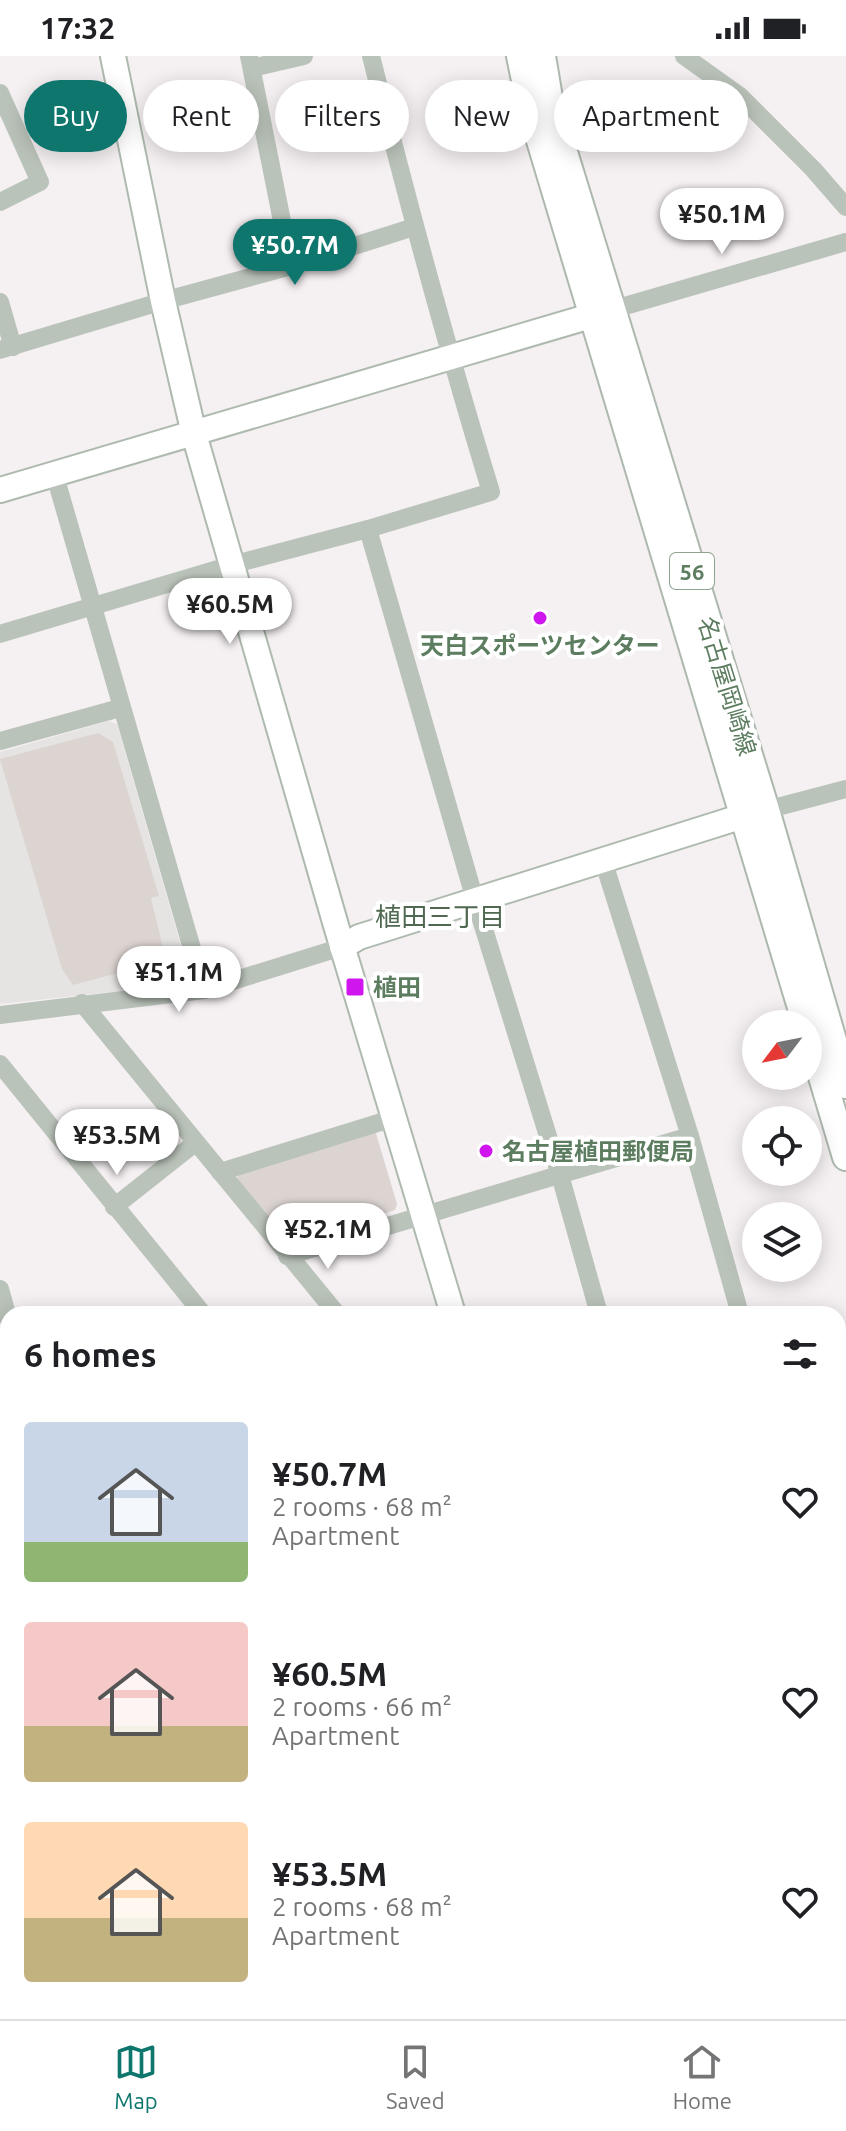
<!DOCTYPE html>
<html lang="en">
<head>
<meta charset="utf-8">
<style>
	:root { --surface:#fff; --page:#f6f6f6; --text:#202124; --muted:#757577; --line:#e0e0e0; --accent:#0f766e }
	body { margin:0; font-family:Ubuntu,"Noto Sans JP",sans-serif; background:var(--page); color:var(--text); height:100vh; display:flex; flex-direction:column; font-size:30px; white-space:nowrap }
	* { box-sizing:border-box; margin:0 }
	p { font-size:26px; color:var(--muted) }
	.icon { flex:none; width:44px; height:44px; fill:none; stroke:currentColor; stroke-width:2; stroke-linecap:round; stroke-linejoin:round }
	.map { position:relative; flex:1; overflow:hidden }
	.panel { position:absolute; left:0px; top:1250px; width:846px; height:714px; display:flex; flex-direction:column; background:var(--surface); border-radius:24px 24px 0 0; box-shadow:0 4px 20px #0003 }
	.panel>* { flex:none }
	.guide { position:absolute; left:24px; top:24px; width:798px; height:72px; display:flex; gap:16px }
	.needle { width:52px; rotate:238deg }
	.tools { position:absolute; left:742px; top:954px; display:grid; gap:16px }
	.tools a { display:grid; place-items:center; width:80px; height:80px; border-radius:50%; background:var(--surface); box-shadow:0 4px 20px #0003; font-size:40px }
	.price { position:absolute; translate:-50% -68px; padding:0 18px; border-radius:28px; background:#fff; color:#222; font-size:26px; line-height:52px; filter:drop-shadow(0 2px 4px #0008) }
	.price::after { content:''; position:absolute; left:50%; top:48px; width:24px; height:18px; margin-left:-12px; background:inherit; clip-path:polygon(0 0,100% 0,50% 100%) }
	.price.selected { background:var(--accent); color:#fff }
	ul { padding:0; list-style:none }
	li { display:flex; align-items:center; gap:24px; height:200px; padding:0 24px }
	li span { display:grid; place-items:center; flex:none; width:224px; height:160px; border-radius:8px; color:#555 }
	li>.icon { margin-inline-start:auto }
	span .icon { width:96px; height:96px; fill:#fffc; stroke-width:1 }
	li b { font-size:34px }
	h2 { display:flex; justify-content:space-between; align-items:center; height:96px; padding:0 24px; font-size:34px }
	.chip { padding:0 28px; border-radius:36px; background:var(--surface); box-shadow:0 4px 20px #0003; font-size:28px; line-height:72px }
	.chip.selected { background:var(--accent); color:#fff }
	.status { display:flex; justify-content:space-between; align-items:center; height:56px; padding:0 40px; background:var(--surface); direction:ltr }
	.status svg { height:22px; fill:currentColor }
	.tab-bar { display:flex; justify-content:space-around; align-items:center; height:112px; border-top:2px solid var(--line); background:var(--surface); font-size:22px; color:var(--muted) }
	.tab-bar a { display:grid; justify-items:center; gap:4px }
	.tab-bar .selected { color:var(--accent) }
	.map>svg:first-child { display:block }
</style>
</head>
<body>
<div class="status"><b>17:32</b><svg viewBox="0 0 49 12"><path d="M0 12V9h3v3zM5 12V6h3v6zM10 12V3h3v9zM15 12V0h3v12zM26 1h20v11H26zM47 4h2v5h-2z"/></svg></div>
<div class="map">
<svg width="846" height="1963" viewBox="0 0 846 1963">
	<rect width="100%" height="100%" fill="#f5f0f2"/>
	<polygon fill="#e5e4e3" points="109,665 117,668 190,921 186,928 0,948 0,696"/>
	<g fill="#dcd4d1">
		<polygon points="98,677 113,686 159,840 151,842 166,904 73,929 62,913 0,703"/>
		<polygon points="375,1074 397,1148 395,1154 291,1187 286,1185 237,1122 239,1115"/>
		<polygon points="0,1855 8,1879 8,1956 33,1956 35,1963 0,1963"/>
	</g>
	<g fill="none" stroke-linecap="round" stroke-linejoin="round">
		<g stroke="#aebaaf" stroke-width="28">
			<g id="secondary">
				<polyline points="113,0 163,245 194,378 337,873 453,1258"/>
				<polyline points="0,434 611,254"/>
				<polyline points="342,891 359,881 759,755"/>
				<polyline points="838,1331 846,1331"/>
				<polyline points="0,1390 8,1383"/>
				<polyline points="517,1963 518,1956"/>
			</g>
		</g>
		<g stroke="#adb8ae" stroke-width="30">
			<g id="primary">
				<polyline points="520,0 532,58 806,968"/>
				<polyline points="542,0 551,54 766,754 846,1029"/>
				<polyline points="808,974 846,1101"/>
			</g>
		</g>
		<g stroke="#bac3ba" stroke-width="18">
			<polyline points="249,0 291,210"/>
			<polyline points="684,0 740,40 813,113 846,151"/>
			<polyline points="252,12 304,0"/>
			<polyline points="0,37 40,126 0,146"/>
			<polyline points="0,246 13,291"/>
			<polyline points="611,254 846,186"/>
			<polyline points="0,294 163,245 291,210 414,171"/>
			<polyline points="55,420 204,934"/>
			<path d="M368,473L491,436C447,292 408,147 371,0"/>
			<polyline points="0,578 231,509 368,473 475,844 560,1119 599,1258"/>
			<polyline points="0,685 120,652"/>
			<polyline points="766,754 846,733"/>
			<polyline points="603,804 690,1080 740,1258"/>
			<polyline points="82,947 337,1258"/>
			<polyline points="0,959 204,934 342,891"/>
			<polyline points="0,1008 203,1258"/>
			<polyline points="220,1116 394,1062"/>
			<polyline points="114,1151 195,1087"/>
			<polyline points="287,1200 690,1080"/>
			<polyline points="0,1233 8,1262"/>
			<polyline points="0,1594 8,1609"/>
			<polyline points="0,1846 8,1842"/>
			<polyline points="838,1919 846,1917"/>
			<polyline points="102,1956 103,1963"/>
			<polyline points="307,1956 309,1963"/>
			<polyline points="378,1956 379,1963"/>
			<polyline points="630,1963 653,1956"/>
			<polyline points="753,1963 753,1956"/>
		</g>
		<use href="#secondary" stroke="#fff" stroke-width="24"/>
		<use href="#primary" stroke="#fff" stroke-width="26"/>
	</g>
	<g fill="#d016ef" stroke="#fff" stroke-width="3">
		<circle cx="540" cy="562" r="8"/>
		<rect x="345" y="921" width="20" height="20" rx="4"/>
		<circle cx="486" cy="1095" r="8"/>
	</g>
	<g text-anchor="middle" dominant-baseline="central" stroke-width="8" stroke-linejoin="round" paint-order="stroke">
		<rect fill="#fff" stroke="#8ea490" stroke-width="2" x="670" y="497" width="44" height="36" rx="6"/>
		<g font-size="22" font-weight="bold" fill="#5d7d60">
			<text x="692" y="515">56</text>
		</g>
		<g font-size="24" font-weight="bold" fill="#5d7d60" stroke="#fff" text-anchor="start">
			<text x="540" y="589" text-anchor="middle">天白スポーツセンター</text>
			<text x="373" y="931">植田</text>
			<text x="502" y="1095">名古屋植田郵便局</text>
		</g>
		<g font-size="24" fill="#5d7d60" stroke="#fff">
			<text transform="translate(727 630) rotate(73)">名古屋岡崎線</text>
		</g>
		<g font-size="26" fill="#506851" stroke="#fff">
			<text x="440" y="860">植田三丁目</text>
		</g>
	</g>
</svg>
<div class="tools">
<a><svg class="needle" viewBox="-14 -14 28 28"><path d="M0-13l5 13h-10z" fill="#e53935"/><path d="M0 13l5-13h-10z" fill="#757577"/></svg></a>
<a><svg class="icon" aria-label="locate" viewBox="0 0 24 24"><circle cx="12" cy="12" r="6"/><path d="M12 2v4M12 18v4M2 12h4M18 12h4"/></svg></a>
<a><svg class="icon" aria-label="layers" viewBox="0 0 24 24"><path d="M12 4l9 5-9 5-9-5zM3 14l9 5 9-5"/></svg></a>
</div>
<b class="price" style="left:722px;top:200px">¥50.1M</b>
<b class="price selected" style="left:295px;top:231px">¥50.7M</b>
<b class="price" style="left:230px;top:590px">¥60.5M</b>
<b class="price" style="left:179px;top:958px">¥51.1M</b>
<b class="price" style="left:117px;top:1121px">¥53.5M</b>
<b class="price" style="left:328px;top:1215px">¥52.1M</b>
<div class="guide">
<a class="chip selected">Buy</a>
<a class="chip">Rent</a>
<a class="chip">Filters</a>
<a class="chip">New</a>
<a class="chip">Apartment</a>
</div>
<section class="panel">
<h2>6 homes<svg class="icon" aria-label="filters" viewBox="0 0 24 24"><path d="M4 7h16M4 17h16"/><circle cx="9" cy="7" r="2"/><circle cx="15" cy="17" r="2"/></svg></h2>
<ul>
<li><span style="background:linear-gradient(#c9d6e8 75%,#8fb573 0)"><svg class="icon" aria-label="home" viewBox="0 0 24 24"><path d="M3 11l9-7 9 7M6 9v11h12V9"/></svg></span><div><b>¥50.7M</b><p>2 rooms · 68 m²</p><p>Apartment</p></div><svg class="icon" aria-label="heart" viewBox="0 0 24 24"><path d="M12 20l-8-8c-3-5 5-10 8-4 3-6 11-1 8 4z"/></svg></li>
<li><span style="background:linear-gradient(#f6c9c9 65%,#c2b280 0)"><svg class="icon" aria-label="home" viewBox="0 0 24 24"><path d="M3 11l9-7 9 7M6 9v11h12V9"/></svg></span><div><b>¥60.5M</b><p>2 rooms · 66 m²</p><p>Apartment</p></div><svg class="icon" aria-label="heart" viewBox="0 0 24 24"><path d="M12 20l-8-8c-3-5 5-10 8-4 3-6 11-1 8 4z"/></svg></li>
<li><span style="background:linear-gradient(#ffd9b3 60%,#c2b280 0)"><svg class="icon" aria-label="home" viewBox="0 0 24 24"><path d="M3 11l9-7 9 7M6 9v11h12V9"/></svg></span><div><b>¥53.5M</b><p>2 rooms · 68 m²</p><p>Apartment</p></div><svg class="icon" aria-label="heart" viewBox="0 0 24 24"><path d="M12 20l-8-8c-3-5 5-10 8-4 3-6 11-1 8 4z"/></svg></li>
</ul>
</section>
</div>
<nav class="tab-bar">
<a class="selected"><svg class="icon" aria-label="map" viewBox="0 0 24 24"><path d="M3 6l6-2 6 2 6-2v14l-6 2-6-2-6 2zM9 4v14M15 6v14"/></svg>Map</a>
<a><svg class="icon" aria-label="saved" viewBox="0 0 24 24"><path d="M7 4h10v16l-5-4-5 4z"/></svg>Saved</a>
<a><svg class="icon" aria-label="home" viewBox="0 0 24 24"><path d="M3 11l9-7 9 7M6 9v11h12V9"/></svg>Home</a>
</nav>
</body>
</html>
